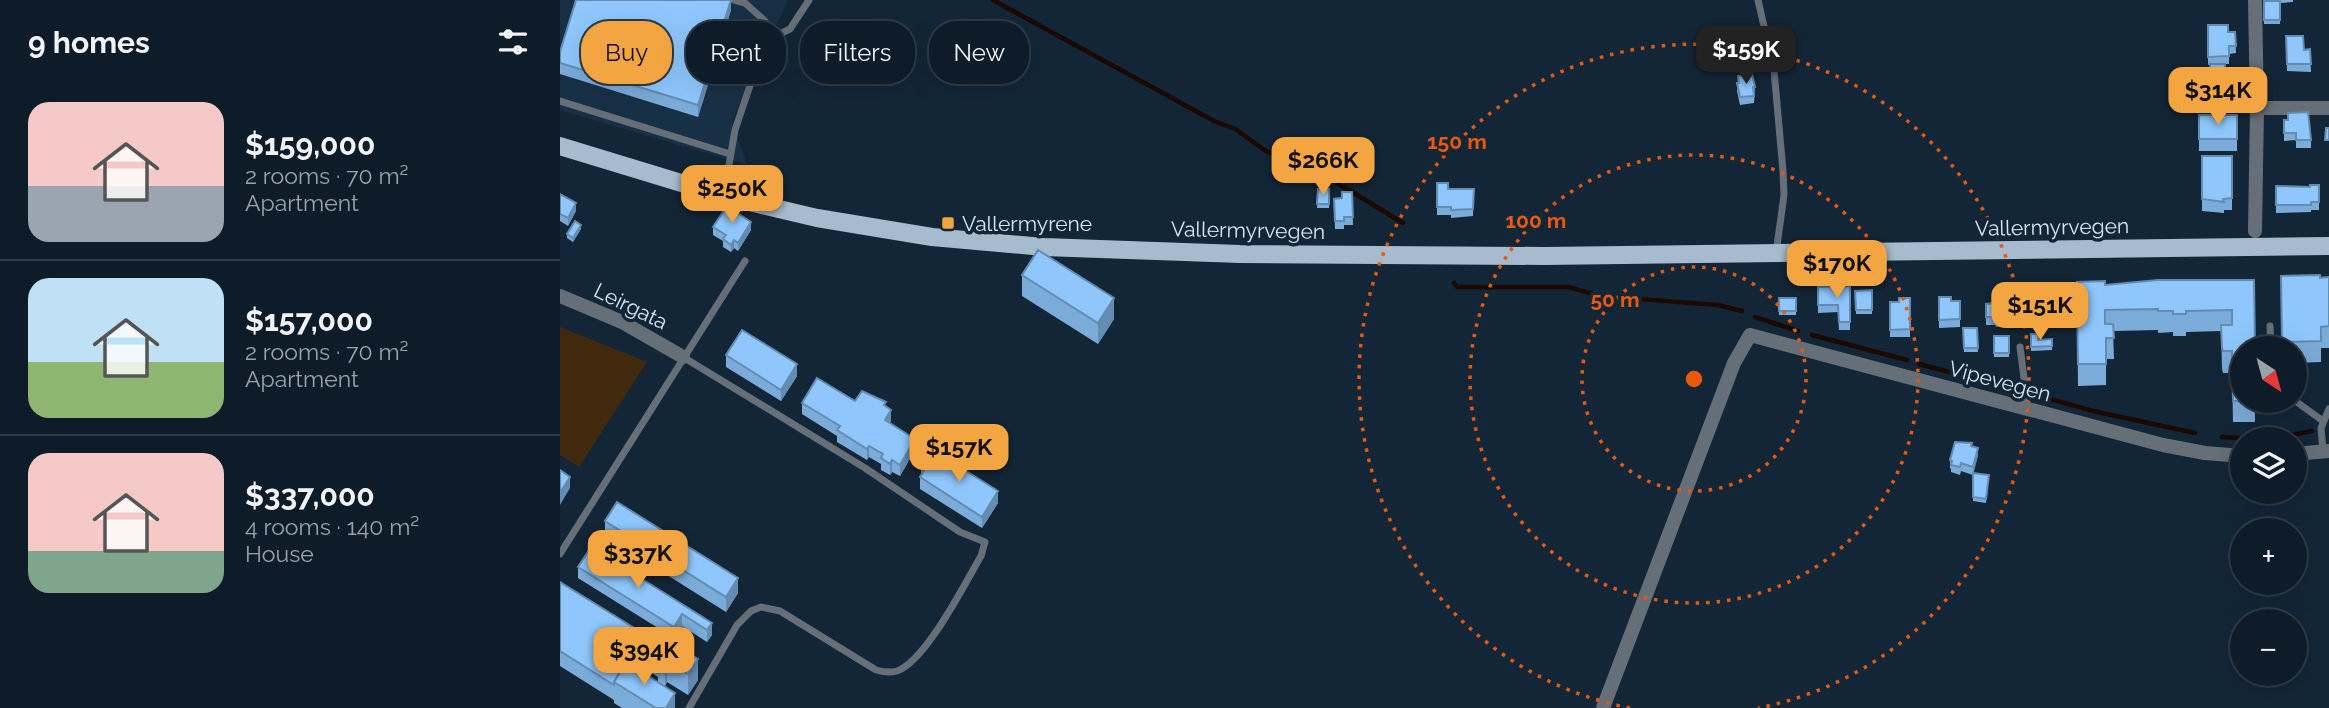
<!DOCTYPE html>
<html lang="en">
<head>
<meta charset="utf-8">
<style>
	:root { --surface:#0e1c29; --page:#172531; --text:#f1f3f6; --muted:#9ba1a8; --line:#2e3a46; --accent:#f2a541 }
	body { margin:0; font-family:Raleway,sans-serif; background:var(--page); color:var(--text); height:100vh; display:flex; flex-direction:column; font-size:26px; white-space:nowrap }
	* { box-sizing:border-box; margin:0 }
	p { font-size:23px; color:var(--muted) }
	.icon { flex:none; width:38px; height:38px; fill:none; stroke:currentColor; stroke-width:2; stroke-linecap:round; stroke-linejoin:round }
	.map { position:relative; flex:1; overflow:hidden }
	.panel { display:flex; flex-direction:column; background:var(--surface); width:560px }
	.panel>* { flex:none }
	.top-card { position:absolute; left:21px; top:21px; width:665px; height:63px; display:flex; gap:14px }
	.needle { width:46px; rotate:144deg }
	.controls { position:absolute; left:1670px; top:336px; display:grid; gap:14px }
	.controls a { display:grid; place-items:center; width:77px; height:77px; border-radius:50%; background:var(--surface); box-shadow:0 7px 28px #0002,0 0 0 2px var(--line); font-size:35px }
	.price { position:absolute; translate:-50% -60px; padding:0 16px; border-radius:14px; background:var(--accent); color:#111; font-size:23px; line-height:46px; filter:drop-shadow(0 2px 4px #0008) }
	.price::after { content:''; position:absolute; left:50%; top:42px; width:21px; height:16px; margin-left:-10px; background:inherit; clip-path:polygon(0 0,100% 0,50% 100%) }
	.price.current { background:#222; color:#fff }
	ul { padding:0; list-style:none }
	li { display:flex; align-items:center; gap:21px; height:175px; padding:0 28px }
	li+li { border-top:2px solid var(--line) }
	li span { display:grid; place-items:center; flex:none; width:196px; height:140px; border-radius:21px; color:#555 }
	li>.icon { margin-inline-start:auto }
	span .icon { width:84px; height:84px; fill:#fffc; stroke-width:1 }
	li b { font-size:30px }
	h2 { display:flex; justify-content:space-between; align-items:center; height:84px; padding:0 28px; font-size:30px }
	.pill { padding:0 24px; border-radius:28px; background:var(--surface); box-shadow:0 7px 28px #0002,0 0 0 2px var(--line); font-size:24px; line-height:63px }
	.pill.current { background:var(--accent); color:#111 }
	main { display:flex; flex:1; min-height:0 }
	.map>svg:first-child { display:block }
</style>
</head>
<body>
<main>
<section class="panel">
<h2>9 homes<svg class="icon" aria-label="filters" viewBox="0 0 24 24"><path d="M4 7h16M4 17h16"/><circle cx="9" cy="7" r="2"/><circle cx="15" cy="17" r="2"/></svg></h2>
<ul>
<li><span style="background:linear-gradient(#f6c9c9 60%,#9aa5b1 0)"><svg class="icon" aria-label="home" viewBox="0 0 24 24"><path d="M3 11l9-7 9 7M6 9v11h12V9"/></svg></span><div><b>$159,000</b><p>2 rooms · 70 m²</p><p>Apartment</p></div></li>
<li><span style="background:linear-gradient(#bfe0f5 60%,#8fb573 0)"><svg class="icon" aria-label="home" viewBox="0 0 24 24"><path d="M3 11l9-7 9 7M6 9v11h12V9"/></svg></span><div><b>$157,000</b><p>2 rooms · 70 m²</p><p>Apartment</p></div></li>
<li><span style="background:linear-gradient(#f6c9c9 70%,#7fa58c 0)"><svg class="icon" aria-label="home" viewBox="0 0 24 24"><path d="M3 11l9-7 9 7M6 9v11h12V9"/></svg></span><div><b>$337,000</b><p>4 rooms · 140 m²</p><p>House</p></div></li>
</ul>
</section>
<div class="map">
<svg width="1769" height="708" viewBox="0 0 1769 708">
	<rect width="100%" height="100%" fill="#132637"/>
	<polygon fill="#183046" points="0,0 228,0 172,121 187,165 0,110"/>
	<polygon fill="#40290c" points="0,327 87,362 19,467 0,455"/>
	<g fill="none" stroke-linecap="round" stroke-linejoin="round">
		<g stroke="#1a0900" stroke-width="4.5">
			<polyline points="433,0 654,121 675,129 706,151 769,178 843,223"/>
			<polyline points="894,283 897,287 1008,287 1040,296 1158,305 1182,311"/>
			<polyline points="1195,317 1238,331"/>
			<polyline points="1252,335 1347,360"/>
			<polyline points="1359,364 1457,390"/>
			<polyline points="1472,394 1533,411 1635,433"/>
			<polyline points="1662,437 1700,439"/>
			<polyline points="1711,439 1752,431"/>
		</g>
		<g stroke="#666f78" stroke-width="7">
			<polyline points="1198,0 1214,70 1223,171 1224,195 1216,253"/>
			<polyline points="205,41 230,29 249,0"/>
			<polyline points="0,101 170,154"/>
			<polyline points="164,194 175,130 205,41 205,21 185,3 174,0"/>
			<polyline points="1710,326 1711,348"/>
			<polyline points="1460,347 1468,409"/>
			<path d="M123,357L305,468L400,532L425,542L421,556C405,583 366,661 337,671C330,673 323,672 316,670L220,611L201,607L191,611L177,625L129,708"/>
			<polyline points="1734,400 1763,421"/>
			<polyline points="1763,451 1761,428 1769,409"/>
			<polyline points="0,554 185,261"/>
		</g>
		<g stroke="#666f78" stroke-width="14">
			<polyline points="1697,108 1769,108"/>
			<polyline points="1695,231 1697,108 1695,0"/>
			<polyline points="0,296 62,322 123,357"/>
			<polyline points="1734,454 1769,451"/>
			<polyline points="1043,708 1174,363 1190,335 1603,445 1645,453 1682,456"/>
		</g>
		<polyline stroke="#a7bbce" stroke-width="18" points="0,146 164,196 257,218 372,237 484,247 680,254 984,256 1769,246"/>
	</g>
	<g fill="#7babd9">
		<polygon points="1712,0 1733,0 1733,2 1720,3 1720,24 1704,24 1704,1"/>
		<polygon points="171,10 138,117 0,74 0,52"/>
		<polygon points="1648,25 1668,32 1675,32 1676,53 1669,54 1669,64 1665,64 1665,83 1650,84 1650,64 1648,65"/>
		<polygon points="1726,36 1744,50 1750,49 1751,72 1727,71"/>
		<polygon points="1142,42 1156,49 1158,49 1157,70 1144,71 1140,58"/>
		<polygon points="1178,76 1195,87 1194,103 1180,105 1177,91"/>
		<rect x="1639" y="115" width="38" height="36"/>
		<polygon points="1724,120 1751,140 1751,148 1736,148 1736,140 1724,141"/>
		<polygon points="1642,156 1672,156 1672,210 1664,210 1664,213 1642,211"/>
		<polygon points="877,183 888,189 914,189 913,216 891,218 891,215 877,215"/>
		<polygon points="1759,185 1759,210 1751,210 1751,212 1716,213 1716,186 1750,187"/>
		<polygon points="758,189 769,189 769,208 757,208"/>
		<polygon points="792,192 793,225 784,225 784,229 775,229 774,199 782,198"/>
		<polygon points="0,194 16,211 8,226 0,221"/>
		<polygon points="153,227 191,230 178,251 174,248 171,252 163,247 163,241 153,235"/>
		<polygon points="21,229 13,242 7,238 7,234"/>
		<polygon points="462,275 554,319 538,344 462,296"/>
		<polygon points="1721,276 1769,277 1769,348 1761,348 1761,362 1734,363 1734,348 1722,348"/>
		<polygon points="1694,280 1695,422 1673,422 1672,373 1663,373 1662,369 1661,331 1626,332 1626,336 1613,336 1613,332 1598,333 1598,330 1553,331 1554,359 1546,359 1546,385 1518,386 1517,282 1545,285"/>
		<polygon points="1290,286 1290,330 1279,330 1278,312 1258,313 1258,287"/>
		<polygon points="1312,290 1312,314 1296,314 1295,291"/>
		<polygon points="1496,296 1497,326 1478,326 1477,300 1488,300"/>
		<polygon points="1379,297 1391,301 1400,301 1400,327 1379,328"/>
		<rect x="1219" y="298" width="17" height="17"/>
		<polygon points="1350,298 1350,337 1330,337 1330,302 1339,302"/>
		<polygon points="1426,304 1460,306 1460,325 1436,327 1435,325 1426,325"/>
		<polygon points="1403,328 1417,328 1418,352 1404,352"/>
		<polygon points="1471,334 1478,340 1492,339 1492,350 1471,351"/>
		<rect x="1434" y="336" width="15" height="21"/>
		<polygon points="166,355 237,376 221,401 166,367"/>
		<polygon points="295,401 326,406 331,421 330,423 355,450 340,476 332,472 330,475 321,470 321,464 309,457 307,460 277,442 277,436 242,414 242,403"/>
		<polygon points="1412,446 1418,455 1413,475 1401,471 1400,475 1391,472 1391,469 1390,468 1390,460"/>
		<polygon points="361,469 438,503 422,528 360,489 360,477 361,474"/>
		<polygon points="1413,473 1429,475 1426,503 1413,501"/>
		<polygon points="45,521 178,593 166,612 45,536"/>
		<polygon points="18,567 152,623 152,635 147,642 122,626 114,638 18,578"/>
		<polygon points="0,582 138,680 128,695 107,682 105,686 98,682 98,677 78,664 76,668 115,708 62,708 54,703 54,700 0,666"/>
	</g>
	<g fill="#648bb0">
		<polygon points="171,0 171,10 138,117 138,105"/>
		<polygon points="16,203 16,211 8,226 8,218"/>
		<polygon points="191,222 191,230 178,251 178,243"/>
		<polygon points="21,225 21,229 13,242 13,238"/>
		<polygon points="174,240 174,248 171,252 171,245"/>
		<polygon points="554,298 554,319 538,344 538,323"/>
		<polygon points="237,364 237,376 221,401 221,390"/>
		<polygon points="331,410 331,421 325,432 325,420"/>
		<polygon points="355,439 355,450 340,476 340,465"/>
		<polygon points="309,446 309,457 307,460 307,449"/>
		<polygon points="1418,448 1418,455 1413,475 1413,467"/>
		<polygon points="332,460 332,472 330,475 330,464"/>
		<polygon points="10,477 10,488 0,505 0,493"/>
		<polygon points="438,491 438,503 422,528 422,517"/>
		<polygon points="178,578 178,593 166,612 166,597"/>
		<polygon points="122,614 122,626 114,638 114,627"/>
		<polygon points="152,623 152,635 147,642 147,630"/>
		<polygon points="78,649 78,664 63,688 57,684"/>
		<polygon points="138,659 138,680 128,695 128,674"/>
		<polygon points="107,661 107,682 105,686 105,665"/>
		<polygon points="115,693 115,708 106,708"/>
	</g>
	<g fill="#8fc7fc" stroke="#648bb0" stroke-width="2">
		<polygon points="16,0 171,0 138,105 0,63 0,52"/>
		<rect x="1704" y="1" width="16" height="19"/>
		<polygon points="1648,25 1668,25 1668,32 1675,32 1676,46 1669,46 1669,56 1648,57"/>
		<polygon points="1726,36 1743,36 1744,50 1750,49 1751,64 1727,64"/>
		<polygon points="1155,41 1156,49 1158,49 1157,62 1144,63 1140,50 1142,50 1142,42"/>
		<polygon points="1650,64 1665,64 1665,79 1650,80"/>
		<polygon points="1192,74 1195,87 1193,87 1194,96 1180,97 1177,83 1179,83 1178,76"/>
		<polygon points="1748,112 1751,140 1736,140 1736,133 1724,133 1724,120 1728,120 1728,113"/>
		<rect x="1639" y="115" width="38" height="24"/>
		<polygon points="1766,128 1769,128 1769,140 1765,140"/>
		<polygon points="1642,156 1672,156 1672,198 1663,199 1664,202 1642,199"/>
		<polygon points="877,183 888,183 888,189 914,189 913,209 891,210 891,207 877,207"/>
		<polygon points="1750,185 1759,185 1759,202 1751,202 1751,205 1716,205 1716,186 1750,187"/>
		<polygon points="758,189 769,189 769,204 757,204"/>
		<polygon points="782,192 792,192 793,217 784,217 784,221 775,221 774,199 782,198"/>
		<polygon points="0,194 16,203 8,218 0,214"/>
		<polygon points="167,206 191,222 178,243 174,240 171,245 163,239 166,235 153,227"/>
		<polygon points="15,221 21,225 13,238 7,234"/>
		<polygon points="478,250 554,298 538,323 462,275"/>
		<polygon points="1760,275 1760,278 1769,277 1769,326 1761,327 1761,341 1722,342 1721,276"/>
		<polygon points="1598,280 1694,280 1695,348 1682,348 1682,401 1685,401 1673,401 1672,351 1663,351 1662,348 1661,325 1672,325 1672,310 1626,311 1626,314 1613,314 1613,311 1598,311 1598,309 1545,310 1545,324 1553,324 1554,338 1546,338 1546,364 1518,364 1517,282 1545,281 1545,285"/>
		<polygon points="1290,286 1290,322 1279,322 1278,305 1258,305 1258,287"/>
		<polygon points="1312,290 1312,310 1296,310 1295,291"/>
		<polygon points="1455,296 1456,306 1460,306 1460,317 1436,320 1435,317 1426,317 1426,304 1435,303 1435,301 1446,300 1446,297"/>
		<polygon points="1488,296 1496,296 1497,318 1478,319 1477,300 1488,300"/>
		<polygon points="1379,297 1391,297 1391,301 1400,301 1400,319 1379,320"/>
		<rect x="1219" y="298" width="17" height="13"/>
		<polygon points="1339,298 1350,298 1350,329 1330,330 1330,302 1339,302"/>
		<polygon points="1403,328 1417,328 1418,348 1404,348"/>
		<polygon points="182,330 237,364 221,390 166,355"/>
		<polygon points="1471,334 1478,334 1478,340 1492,339 1492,346 1471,347"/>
		<rect x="1434" y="336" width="15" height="17"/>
		<polygon points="257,378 295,401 302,391 326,402 324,405 331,410 325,420 355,439 340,465 332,460 330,464 321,458 323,454 309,446 307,449 277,430 280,426 242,403"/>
		<polygon points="1395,442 1412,443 1411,446 1418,448 1413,467 1401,463 1400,467 1391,465 1392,461 1390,460"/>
		<polygon points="376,452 438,491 422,517 360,477 364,470 361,469 367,461 369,463"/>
		<polygon points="0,470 10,477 0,493"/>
		<polygon points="1413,473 1429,475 1426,499 1413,497"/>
		<polygon points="57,502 178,578 166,597 45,521"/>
		<polygon points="31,547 152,623 147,630 122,614 114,627 18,567"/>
		<polygon points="0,582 84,634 78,643 78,649 69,664 66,662 54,682 54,685 0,651"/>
		<polygon points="88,628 138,659 128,674 107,661 105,665 98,661 101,657 78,643"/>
		<polygon points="66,662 115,693 106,708 96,708 54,682"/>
	</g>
	<g fill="none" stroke="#e8590c" stroke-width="3.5" stroke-dasharray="3.5 7">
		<circle cx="1134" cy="379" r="112"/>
		<circle cx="1134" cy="379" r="224"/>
		<path d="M1070 708A335 335 0 1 1 1198 708"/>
	</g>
	<rect fill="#f2a541" stroke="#132637" stroke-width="2.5" x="381" y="216" width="14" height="14" rx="3.5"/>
	<g text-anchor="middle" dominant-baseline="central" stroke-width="7" stroke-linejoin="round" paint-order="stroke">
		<g font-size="21" fill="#d8e4f0" stroke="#132637" text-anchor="start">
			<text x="402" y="223">Vallermyrene</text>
		</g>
		<g font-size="21" fill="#d8e4f0" stroke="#132637">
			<text transform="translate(1492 227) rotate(-1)">Vallermyrvegen</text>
			<text transform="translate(688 230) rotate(1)">Vallermyrvegen</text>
			<text transform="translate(71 306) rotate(26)">Leirgata</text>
			<text transform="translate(1440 381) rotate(15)">Vipevegen</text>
		</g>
	</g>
	<circle cx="1134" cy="379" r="10" fill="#e8590c" stroke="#132637" stroke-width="3.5"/>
	<g font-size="21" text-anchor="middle" font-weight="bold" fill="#e8590c" stroke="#132637" stroke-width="7" stroke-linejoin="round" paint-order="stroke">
		<text x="897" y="149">150 m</text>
		<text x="976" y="228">100 m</text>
		<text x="1055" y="307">50 m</text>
	</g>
</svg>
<div class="controls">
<a><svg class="needle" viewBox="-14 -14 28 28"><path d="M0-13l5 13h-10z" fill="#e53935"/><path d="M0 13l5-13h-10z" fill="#9ba1a8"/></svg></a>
<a><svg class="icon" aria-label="layers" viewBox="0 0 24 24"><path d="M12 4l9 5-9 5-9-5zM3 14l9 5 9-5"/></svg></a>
<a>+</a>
<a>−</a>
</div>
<b class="price current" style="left:1186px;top:86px">$159K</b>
<b class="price" style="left:1658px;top:127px">$314K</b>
<b class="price" style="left:763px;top:197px">$266K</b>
<b class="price" style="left:172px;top:225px">$250K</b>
<b class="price" style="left:1277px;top:300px">$170K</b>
<b class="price" style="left:1480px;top:342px">$151K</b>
<b class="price" style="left:399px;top:484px">$157K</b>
<b class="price" style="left:78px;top:590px">$337K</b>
<b class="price" style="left:84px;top:687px">$394K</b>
<div class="top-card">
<a class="pill current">Buy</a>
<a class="pill">Rent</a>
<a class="pill">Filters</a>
<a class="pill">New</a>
</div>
</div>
</main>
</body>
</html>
